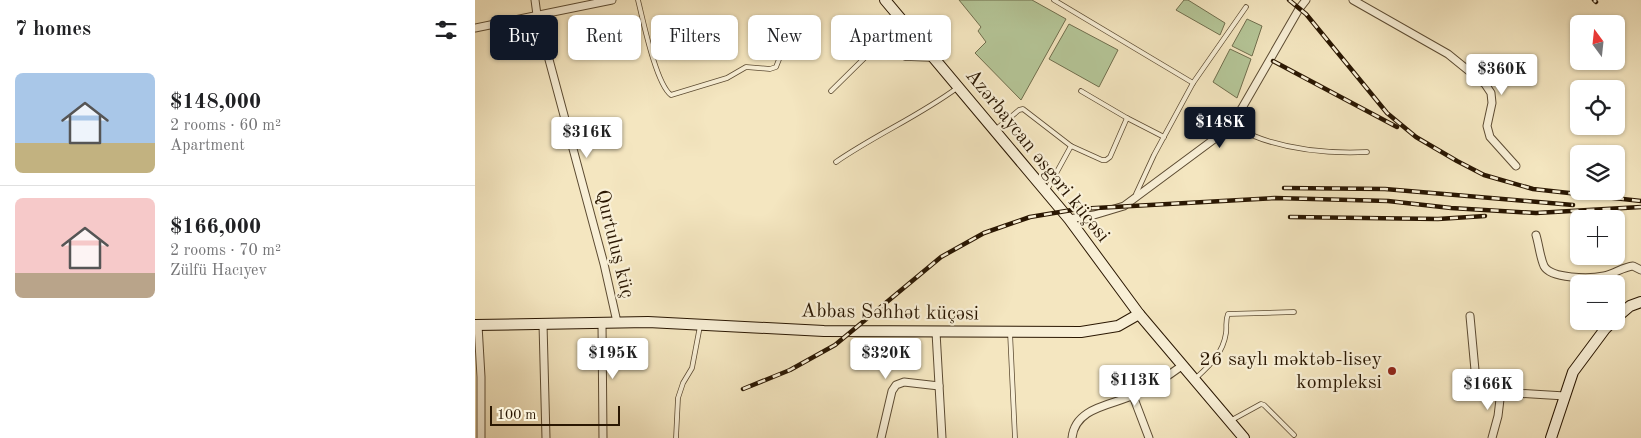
<!DOCTYPE html>
<html lang="en">
<head>
<meta charset="utf-8">
<style>
	:root { --surface:#fff; --page:#f6f6f6; --text:#202124; --muted:#757577; --line:#e0e0e0; --accent:#111827 }
	body { margin:0; font-family:"Old Standard TT",serif; background:var(--page); color:var(--text); height:100vh; display:flex; flex-direction:column; font-size:19px; white-space:nowrap }
	* { box-sizing:border-box; margin:0 }
	p { font-size:16px; color:var(--muted) }
	.icon { flex:none; width:28px; height:28px; fill:none; stroke:currentColor; stroke-width:2; stroke-linecap:round; stroke-linejoin:round }
	.map { position:relative; flex:1; overflow:hidden }
	.sheet { display:flex; flex-direction:column; background:var(--surface); width:475px }
	.sheet>* { flex:none }
	.guide { position:absolute; left:15px; top:15px; width:475px; height:45px; display:flex; gap:10px }
	.needle { width:32px; rotate:345deg }
	.buttons { position:absolute; left:1095px; top:15px; display:grid; gap:10px }
	.buttons a { display:grid; place-items:center; width:55px; height:55px; border-radius:8px; background:var(--surface); box-shadow:0 1px 4px #0004; font-size:25px }
	.scale { position:absolute; left:15px; bottom:12px; width:130px; box-sizing:border-box; padding-left:5px; border:2px solid #2a1702; border-top:0; font-size:14px; line-height:18px; white-space:nowrap; color:#2a1702; -webkit-text-stroke:4px #f8efd6; paint-order:stroke }
	.price { position:absolute; translate:-50% -42px; padding:0 11px; border-radius:5px; background:#fff; color:#222; font-size:16px; line-height:32px; filter:drop-shadow(0 1px 2px #0008) }
	.price::after { content:''; position:absolute; left:50%; top:30px; width:15px; height:11px; margin-left:-8px; background:inherit; clip-path:polygon(0 0,100% 0,50% 100%) }
	.price.selected { background:var(--accent); color:#fff }
	ul { padding:0; list-style:none }
	li { display:flex; align-items:center; gap:15px; height:125px; padding:0 15px }
	li+li { border-top:1px solid var(--line) }
	li span { display:grid; place-items:center; flex:none; width:140px; height:100px; border-radius:8px; color:#555 }
	li>.icon { margin-inline-start:auto }
	span .icon { width:60px; height:60px; fill:#fffc; stroke-width:1 }
	li b { font-size:21px }
	h2 { display:flex; justify-content:space-between; align-items:center; height:60px; padding:0 15px; font-size:21px }
	.chip { padding:0 18px; border-radius:8px; background:var(--surface); box-shadow:0 1px 4px #0004; font-size:18px; line-height:45px }
	.chip.selected { background:var(--accent); color:#fff }
	main { display:flex; flex:1; min-height:0 }
	.map>svg:first-child { display:block }
</style>
</head>
<body>
<main>
<section class="sheet">
<h2>7 homes<svg class="icon" aria-label="filters" viewBox="0 0 24 24"><path d="M4 7h16M4 17h16"/><circle cx="9" cy="7" r="2"/><circle cx="15" cy="17" r="2"/></svg></h2>
<ul>
<li><span style="background:linear-gradient(#a9c7e8 70%,#c2b280 0)"><svg class="icon" aria-label="home" viewBox="0 0 24 24"><path d="M3 11l9-7 9 7M6 9v11h12V9"/></svg></span><div><b>$148,000</b><p>2 rooms · 60 m²</p><p>Apartment</p></div></li>
<li><span style="background:linear-gradient(#f6c9c9 75%,#b9a48a 0)"><svg class="icon" aria-label="home" viewBox="0 0 24 24"><path d="M3 11l9-7 9 7M6 9v11h12V9"/></svg></span><div><b>$166,000</b><p>2 rooms · 70 m²</p><p>Zülfü Hacıyev</p></div></li>
</ul>
</section>
<div class="map">
<svg width="1166" height="438" viewBox="0 0 1166 438">
	<rect width="100%" height="100%" fill="#f4e6c0"/>
	<filter id="stains"><feTurbulence type="fractalNoise" baseFrequency=".004" numOctaves="4"/><feColorMatrix values="0 0 0 0 .2 0 0 0 0 .09 0 0 0 0 .02 0 0 0 .5 -.17"/></filter>
	<radialGradient id="worn" r=".72"><stop offset=".6" stop-color="#630" stop-opacity="0"/><stop offset="1" stop-color="#630" stop-opacity=".3"/></radialGradient>
	<g fill="#b5c698" stroke="#706e4d">
		<polygon points="484,0 557,0 591,19 546,100 500,53 511,42 503,31 506,27"/>
		<polygon points="709,0 713,0 750,23 745,35 701,10"/>
		<polygon points="772,19 787,26 777,56 757,46"/>
		<polygon points="594,24 643,50 624,87 574,59"/>
		<polygon points="755,49 776,59 762,98 738,82"/>
	</g>
	<g fill="none" stroke-linecap="round" stroke-linejoin="round">
		<g stroke="#5c4b32" stroke-width="5.5">
			<g id="lane">
				<path d="M163,0C168,20 181,84 196,95L252,78L271,67L295,69L301,67L318,24"/>
				<polyline points="579,0 718,83"/>
				<polyline points="410,38 422,55 430,58 456,59"/>
				<polyline points="356,91 426,22"/>
				<polyline points="606,91 652,118"/>
				<path d="M756,125C796,148 846,154 892,152"/>
				<polyline points="520,130 544,110 548,109 596,146 627,160 631,160 635,157 652,118 689,137"/>
				<path d="M361,162C400,135 444,116 482,88"/>
				<polyline points="572,190 596,146"/>
				<polyline points="661,194 679,155 718,83 771,7"/>
				<polyline points="535,332 540,438"/>
				<path d="M720,379C734,366 748,354 751,333C752,326 750,321 753,314L819,312"/>
				<polyline points="755,421 786,404 789,405 819,435"/>
				<polyline points="201,438 203,398 208,383 217,368 225,326"/>
			</g>
		</g>
		<g stroke="#5c4b32" stroke-width="9">
			<g id="street">
				<polyline points="60,0 62,15 129,264 142,322"/>
				<polyline points="878,0 973,54 1010,84 1016,93 1017,103 1012,126 1015,137 1041,166"/>
				<polyline points="0,28 137,0"/>
				<polyline points="594,219 619,215 649,206 738,140 756,125 767,108 824,9 831,0"/>
				<path d="M1061,235C1064,245 1065,257 1069,266C1076,279 1115,279 1129,276C1139,274 1148,267 1158,266L1166,270"/>
				<polyline points="995,316 1001,381 1004,387 1040,393 1090,396"/>
				<polyline points="127,323 128,438"/>
				<polyline points="68,324 71,438"/>
				<polyline points="3,325 6,377 6,438"/>
				<polyline points="461,332 467,438"/>
				<polyline points="658,396 674,438"/>
				<polyline points="406,438 417,391 421,385 429,382 464,386"/>
				<path d="M597,438C600,406 640,405 661,394C678,386 693,376 708,365"/>
				<polyline points="1017,438 1023,416 1026,391"/>
			</g>
		</g>
		<g stroke="#2a1702" stroke-width="12">
			<g id="secondary">
				<polyline points="410,0 594,219 664,314 769,438"/>
				<polyline points="1141,318 1155,306 1166,302"/>
				<polyline points="0,325 173,322 349,331 606,332 643,326 664,314"/>
				<polyline points="1076,438 1098,372 1130,329 1138,321"/>
			</g>
		</g>
		<use href="#lane" stroke="#f8efd6" stroke-width="4"/>
		<use href="#street" stroke="#f8efd6" stroke-width="7"/>
		<use href="#secondary" stroke="#f8efd6" stroke-width="10"/>
		<g stroke="#2a1702" stroke-width="4.5">
			<g id="rail">
				<polyline points="814,0 831,14 912,113 941,137 982,161 1009,175 1058,189 1166,201"/>
				<polyline points="1119,0 1121,2"/>
				<polyline points="798,61 922,127"/>
				<polyline points="809,188 910,189 1098,205"/>
				<polyline points="815,217 963,219 1010,216"/>
				<polyline points="268,389 315,370 360,345 466,257 509,233 555,217 603,209 800,198 913,201 976,208 1061,213 1166,207"/>
			</g>
		</g>
		<use href="#rail" stroke="#f8efd6" stroke-width="2.5" stroke-dasharray="8" stroke-linecap="butt"/>
	</g>
	<circle fill="#8f2418" stroke="#f8efd6" stroke-width="2" cx="917" cy="371" r="5"/>
	<g text-anchor="middle" dominant-baseline="central" stroke-width="4.5" stroke-linejoin="round" paint-order="stroke">
		<g font-size="20" fill="#2a1702" stroke="#f8efd6">
			<text transform="translate(562 156) rotate(51)">Azərbaycan əsgəri küçəsi</text>
			<text transform="translate(139 244) rotate(76)">Qurtuluş küç</text>
			<text transform="translate(415 313) rotate(1)">Abbas Səhhət küçəsi</text>
		</g>
		<g font-size="20" fill="#2a1702" stroke="#f8efd6" text-anchor="end">
			<text x="907" y="360">26 saylı məktəb-lisey<tspan x="907" dy="23">kompleksi</tspan></text>
		</g>
	</g>
	<rect width="100%" height="100%" filter="url(#stains)"/>
	<rect width="100%" height="100%" fill="url(#worn)"/>
</svg>
<div class="buttons">
<a><svg class="needle" viewBox="-14 -14 28 28"><path d="M0-13l5 13h-10z" fill="#e53935"/><path d="M0 13l5-13h-10z" fill="#757577"/></svg></a>
<a><svg class="icon" aria-label="locate" viewBox="0 0 24 24"><circle cx="12" cy="12" r="6"/><path d="M12 2v4M12 18v4M2 12h4M18 12h4"/></svg></a>
<a><svg class="icon" aria-label="layers" viewBox="0 0 24 24"><path d="M12 4l9 5-9 5-9-5zM3 14l9 5 9-5"/></svg></a>
<a>+</a>
<a>−</a>
</div>
<div class="scale">100 m</div>
<b class="price" style="left:1027px;top:96px">$360K</b>
<b class="price selected" style="left:745px;top:149px">$148K</b>
<b class="price" style="left:112px;top:159px">$316K</b>
<b class="price" style="left:138px;top:380px">$195K</b>
<b class="price" style="left:411px;top:380px">$320K</b>
<b class="price" style="left:660px;top:407px">$113K</b>
<b class="price" style="left:1013px;top:411px">$166K</b>
<div class="guide">
<a class="chip selected">Buy</a>
<a class="chip">Rent</a>
<a class="chip">Filters</a>
<a class="chip">New</a>
<a class="chip">Apartment</a>
</div>
</div>
</main>
</body>
</html>
